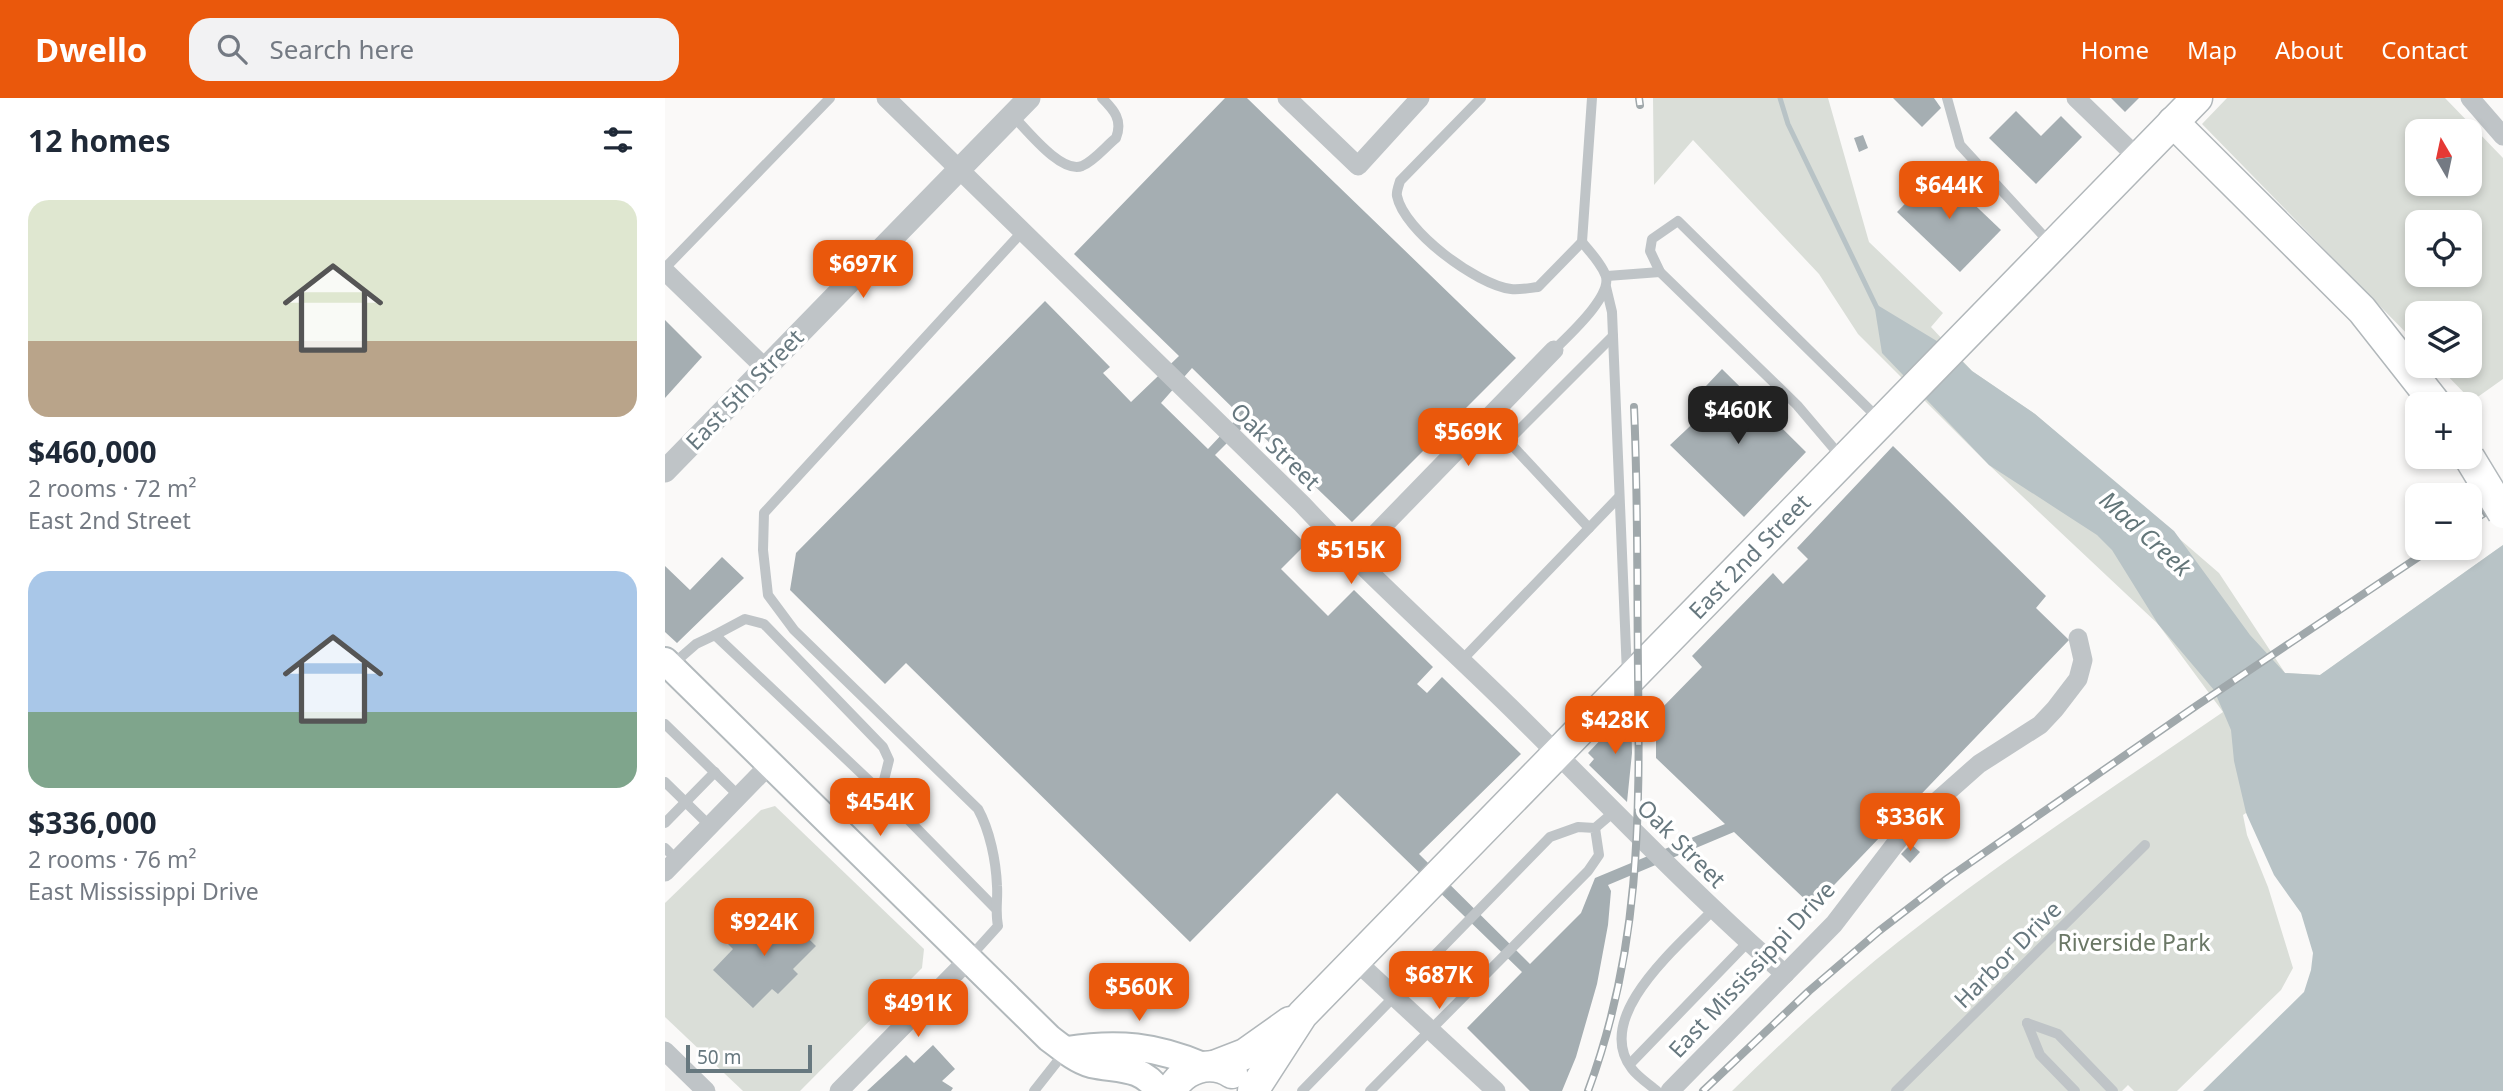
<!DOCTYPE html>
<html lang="en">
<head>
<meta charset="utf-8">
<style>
	:root { --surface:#fff; --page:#f2f2f3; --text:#1f2937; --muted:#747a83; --accent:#ea580c }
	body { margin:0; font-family:"Noto Sans",sans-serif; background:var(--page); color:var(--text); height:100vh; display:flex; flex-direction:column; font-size:26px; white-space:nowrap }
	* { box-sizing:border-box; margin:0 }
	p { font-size:23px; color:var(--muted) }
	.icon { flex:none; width:38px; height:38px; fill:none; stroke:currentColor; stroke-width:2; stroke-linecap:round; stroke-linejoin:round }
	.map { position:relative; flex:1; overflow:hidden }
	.panel { display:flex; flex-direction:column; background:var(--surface); width:665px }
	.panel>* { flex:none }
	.needle { width:46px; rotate:351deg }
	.buttons { position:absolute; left:1740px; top:21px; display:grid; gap:14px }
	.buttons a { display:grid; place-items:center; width:77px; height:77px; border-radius:14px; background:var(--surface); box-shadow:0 4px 10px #0003; font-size:35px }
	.scale { position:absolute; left:21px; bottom:18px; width:126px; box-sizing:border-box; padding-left:7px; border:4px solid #67787f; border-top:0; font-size:19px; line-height:24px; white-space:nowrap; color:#67787f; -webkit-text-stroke:5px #fff; paint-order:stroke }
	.price { position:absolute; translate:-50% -60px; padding:0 16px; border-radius:14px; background:var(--accent); color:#fff; font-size:23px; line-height:46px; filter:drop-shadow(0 2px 4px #0008) }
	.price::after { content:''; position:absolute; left:50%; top:42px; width:21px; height:16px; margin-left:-10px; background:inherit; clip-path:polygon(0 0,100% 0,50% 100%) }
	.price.on { background:#222; color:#fff }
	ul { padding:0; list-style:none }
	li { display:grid; align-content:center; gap:14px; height:371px; padding:0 28px }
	li span { display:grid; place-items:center; height:217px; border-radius:21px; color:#555 }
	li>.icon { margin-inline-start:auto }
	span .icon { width:126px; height:126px; fill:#fffc; stroke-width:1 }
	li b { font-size:30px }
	h2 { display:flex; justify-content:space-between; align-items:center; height:84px; padding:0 28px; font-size:30px }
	header { display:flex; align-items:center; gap:42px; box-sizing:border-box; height:98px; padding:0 35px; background:var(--accent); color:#fff }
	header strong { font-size:33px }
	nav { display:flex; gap:38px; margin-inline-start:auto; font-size:24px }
	.search { width:490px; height:63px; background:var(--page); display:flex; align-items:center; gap:18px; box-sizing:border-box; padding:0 24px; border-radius:21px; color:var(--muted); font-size:26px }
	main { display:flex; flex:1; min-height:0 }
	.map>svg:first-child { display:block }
</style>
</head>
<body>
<header>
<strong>Dwello</strong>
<div class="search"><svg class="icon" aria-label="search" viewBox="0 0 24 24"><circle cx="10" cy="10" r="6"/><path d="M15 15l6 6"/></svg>Search here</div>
<nav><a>Home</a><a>Map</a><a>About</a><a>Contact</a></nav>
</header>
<main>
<section class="panel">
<h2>12 homes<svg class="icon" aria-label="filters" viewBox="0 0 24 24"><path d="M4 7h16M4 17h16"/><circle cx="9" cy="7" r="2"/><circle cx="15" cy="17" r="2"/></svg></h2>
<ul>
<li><span style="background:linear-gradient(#dfe7d0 65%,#b9a48a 0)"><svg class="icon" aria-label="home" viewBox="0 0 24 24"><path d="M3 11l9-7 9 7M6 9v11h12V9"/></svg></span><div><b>$460,000</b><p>2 rooms · 72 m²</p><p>East 2nd Street</p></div></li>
<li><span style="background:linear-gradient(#a9c7e8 65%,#7fa58c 0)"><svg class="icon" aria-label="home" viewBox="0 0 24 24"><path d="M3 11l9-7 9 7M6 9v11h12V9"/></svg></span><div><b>$336,000</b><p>2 rooms · 76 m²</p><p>East Mississippi Drive</p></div></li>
</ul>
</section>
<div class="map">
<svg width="1838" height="993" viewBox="0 0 1838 993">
	<rect width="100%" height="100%" fill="#faf9f8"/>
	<g fill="#daded8" fill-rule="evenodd">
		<path d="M988,0H1163L1204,144L1278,215L1266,229L1307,273L1370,316L1554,475L1620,575L1655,577L1838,447L1619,895L1515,993H1469L1463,987L1457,993H1067C1120,941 1175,890 1233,844C1337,762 1449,689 1558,614L1493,526L1324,367L1193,236L1154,176L1028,42L989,87Z"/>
		<path d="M1562,0H1780L1838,60V281L1807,303L1773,268H1804V215H1752V246L1537,26ZM1804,33V86H1752V33ZM1804,124V177H1752V124Z"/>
		<polygon points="110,708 259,851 257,870 135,993 78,993 0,919 0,805 96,712"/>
	</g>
	<polygon fill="#b8c3c6" points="1209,205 1285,251 1307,273 1370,316 1509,433 1585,537 1620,575 1655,577 1838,447 1838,993 1515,993 1619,895 1631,871 1586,736 1569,663 1566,632 1549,592 1493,526 1447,452 1432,437 1324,367 1217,255"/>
	<polygon fill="#faf9f8" points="1581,715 1609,777 1636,815 1648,855 1646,872 1639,894 1538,993 1512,993 1616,892 1628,870 1603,789 1582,737 1578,717"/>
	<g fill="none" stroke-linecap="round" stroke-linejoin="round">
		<polyline stroke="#b8c3c6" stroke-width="5" points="1115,0 1123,26 1212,210"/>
	</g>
	<g fill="#a5aeb2" fill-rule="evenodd">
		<path d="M560,0H582L851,260L687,424L583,324L550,357L641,446L616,471L663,518L689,492L768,569L752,586L762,595L777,579L856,656L754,756L865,866L916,815L930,780L1060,726L991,660V616L1037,569L1027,558L1108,475L1118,486L1143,461L1132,450L1228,348L1381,498L1371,510L1404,542L1148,809L1069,734L943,787L946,793L943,827L932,886L911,959L897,993H865L802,930L857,874L672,695L525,844L241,565L220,586L125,492L131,455L380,203L445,269L438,275L466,304L514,258L409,156ZM527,270L575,317L543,351L496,305Z"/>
		<polygon points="1228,0 1269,0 1276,10 1257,29"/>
		<polygon points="1446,0 1474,0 1460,14"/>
		<polygon points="1351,13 1376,38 1396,18 1417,39 1371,86 1324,40"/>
		<polygon points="1198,37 1203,50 1194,54 1189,40"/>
		<polygon points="1273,72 1336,132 1295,174 1232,114"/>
		<polygon points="0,222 37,259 0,300"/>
		<polygon points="1057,271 1141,354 1079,419 1005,347 1054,301 1041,288"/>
		<polygon points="57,459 79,480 12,545 0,534 0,468 25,492"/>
		<polygon points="963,613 966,614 967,655 962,704 924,667 929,661 923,655"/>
		<polygon points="1246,746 1255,754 1245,765 1236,756"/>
		<polygon points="110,808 151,848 128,871 133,876 113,896 107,891 88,910 48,872 68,851 63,846 82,827 87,832"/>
		<polygon points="268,947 290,971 277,983 288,990 286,993 202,993 241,957 249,965"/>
	</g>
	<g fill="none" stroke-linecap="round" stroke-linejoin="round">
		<g stroke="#b2b9bc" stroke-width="30">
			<g id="secondary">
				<path d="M0,563L384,940C396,949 411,962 426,966C454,972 476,967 494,993"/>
				<path d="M402,952C454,944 490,948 538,968"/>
			</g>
		</g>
		<g stroke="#b1b7ba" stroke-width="33">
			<g id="primary">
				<polyline points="1508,24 1697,212 1771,306"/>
				<polyline points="549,968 580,956 625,924"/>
				<path d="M506,993C518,970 545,961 567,975"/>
				<polyline points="588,993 637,917 1532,0"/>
			</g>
		</g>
		<g stroke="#bfc4c7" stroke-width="10">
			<path d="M816,0L735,83C734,87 731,94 732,98C739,133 812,187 846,191C854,192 864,190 873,189L917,144L927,0"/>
			<polyline points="1282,0 1295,47 1385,145"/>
			<path d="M348,18C362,32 396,76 417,68C429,63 441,48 451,40C458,22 449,12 437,0"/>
			<polyline points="0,170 165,0"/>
			<polyline points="942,178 995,174"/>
			<polyline points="941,189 947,214 962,576"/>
			<path d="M889,252C903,238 950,196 940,176C935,164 925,154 917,144"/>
			<polyline points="1177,360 1132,307 995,174 985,153 987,141 1013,123 1213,320"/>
			<polyline points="924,430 843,343 948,238"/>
			<polyline points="50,537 80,521 99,526 218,649 224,662 216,694"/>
			<polyline points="796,563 953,400"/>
			<polyline points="8,566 31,546 50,537 216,694 330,810"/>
			<polyline points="0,626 74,698"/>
			<polyline points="0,684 45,728"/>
			<polyline points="0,725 50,674"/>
			<polyline points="930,730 950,713"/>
			<polyline points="0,750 12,762"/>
			<path d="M305,859L333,828C330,813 333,802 332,788C331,763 325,733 313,711L129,532L103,497L98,452L99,415L357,134"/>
			<polyline points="1362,925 1393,936 1448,993"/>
			<polyline points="1362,925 1375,957 1410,993"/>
			<polyline points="965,966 1083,844"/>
			<polyline points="369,993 399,955"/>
			<polyline points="637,993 885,739 913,729 930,730 934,757 923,773 705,993"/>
			<path d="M992,993C984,986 974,980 967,971C926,918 1016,846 1049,811"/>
			<polyline points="1231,993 1480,747"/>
		</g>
		<g stroke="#bfc4c7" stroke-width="19">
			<path d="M221,0L637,406C703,477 776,541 846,610C936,699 1024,792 1120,876"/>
			<polyline points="622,0 693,68 755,0"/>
			<polyline points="1411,0 1473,60"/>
			<polyline points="1805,0 1838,38"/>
			<polyline points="0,173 100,270"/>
			<polyline points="688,459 889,252"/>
			<polyline points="0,774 106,665"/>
			<polyline points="691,863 831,993"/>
			<polyline points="0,953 41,993"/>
			<polyline points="174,993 304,861"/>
			<polyline points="1005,993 1169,826 1244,728 1314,666 1375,627 1390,611 1413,581 1418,562 1413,540"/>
		</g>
		<polyline stroke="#bfc4c7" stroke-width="23" points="0,373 364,0"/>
		<use href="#secondary" stroke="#fff" stroke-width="26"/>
		<use href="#primary" stroke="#fff" stroke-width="30"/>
		<g stroke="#a0a8ab" stroke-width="8">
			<g id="rail">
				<polyline points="974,0 975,7"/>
				<polyline points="1804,425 1838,403"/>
				<path d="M923,993C975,853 975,721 973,574C972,486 973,397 969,309"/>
				<polyline points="1038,993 1144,893 1214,833 1283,780 1531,608 1767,450"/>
			</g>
		</g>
		<use href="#rail" stroke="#fff" stroke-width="5" stroke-dasharray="16" stroke-linecap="butt"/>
		<g stroke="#b1b7ba" stroke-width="33" stroke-linecap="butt">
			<polyline id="primary-bridge" points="1804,359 1838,415"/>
		</g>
		<use href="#primary-bridge" stroke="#fff" stroke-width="30"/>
	</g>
	<g text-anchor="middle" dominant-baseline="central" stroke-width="7" stroke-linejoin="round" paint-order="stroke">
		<g font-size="23" fill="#67787f" stroke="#fff">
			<text transform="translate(79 291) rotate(-46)">East 5th Street</text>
			<text transform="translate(611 348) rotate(44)">Oak Street</text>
			<text transform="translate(1084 458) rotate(-46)">East 2nd Street</text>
			<text transform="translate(1017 745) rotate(45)">Oak Street</text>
			<text transform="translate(1342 856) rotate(-45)">Harbor Drive</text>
			<text transform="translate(1086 871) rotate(-47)">East Mississippi Drive</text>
		</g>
		<g font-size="23" fill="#6b7866" stroke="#fff">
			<text x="1469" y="844">Riverside Park</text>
		</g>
		<g font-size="24" font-style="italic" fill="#637679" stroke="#fff">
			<text transform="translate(1481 435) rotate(42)">Mad Creek</text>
		</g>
	</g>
</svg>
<div class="buttons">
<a><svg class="needle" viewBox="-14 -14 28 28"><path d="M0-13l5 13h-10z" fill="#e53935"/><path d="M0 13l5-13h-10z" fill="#747a83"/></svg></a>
<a><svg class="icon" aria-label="locate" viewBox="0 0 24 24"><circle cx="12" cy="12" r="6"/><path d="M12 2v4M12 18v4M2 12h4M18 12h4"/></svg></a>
<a><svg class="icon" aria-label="layers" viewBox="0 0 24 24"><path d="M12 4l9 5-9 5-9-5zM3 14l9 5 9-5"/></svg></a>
<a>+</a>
<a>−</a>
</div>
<div class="scale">50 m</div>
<b class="price" style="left:1284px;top:123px">$644K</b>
<b class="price" style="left:198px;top:202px">$697K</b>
<b class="price on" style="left:1073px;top:348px">$460K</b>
<b class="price" style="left:803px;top:370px">$569K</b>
<b class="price" style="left:686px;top:488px">$515K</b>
<b class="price" style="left:950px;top:658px">$428K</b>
<b class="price" style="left:215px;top:740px">$454K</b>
<b class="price" style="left:1245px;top:755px">$336K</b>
<b class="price" style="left:99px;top:860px">$924K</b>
<b class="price" style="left:774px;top:913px">$687K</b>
<b class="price" style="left:474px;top:925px">$560K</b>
<b class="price" style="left:253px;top:941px">$491K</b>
</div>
</main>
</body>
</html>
